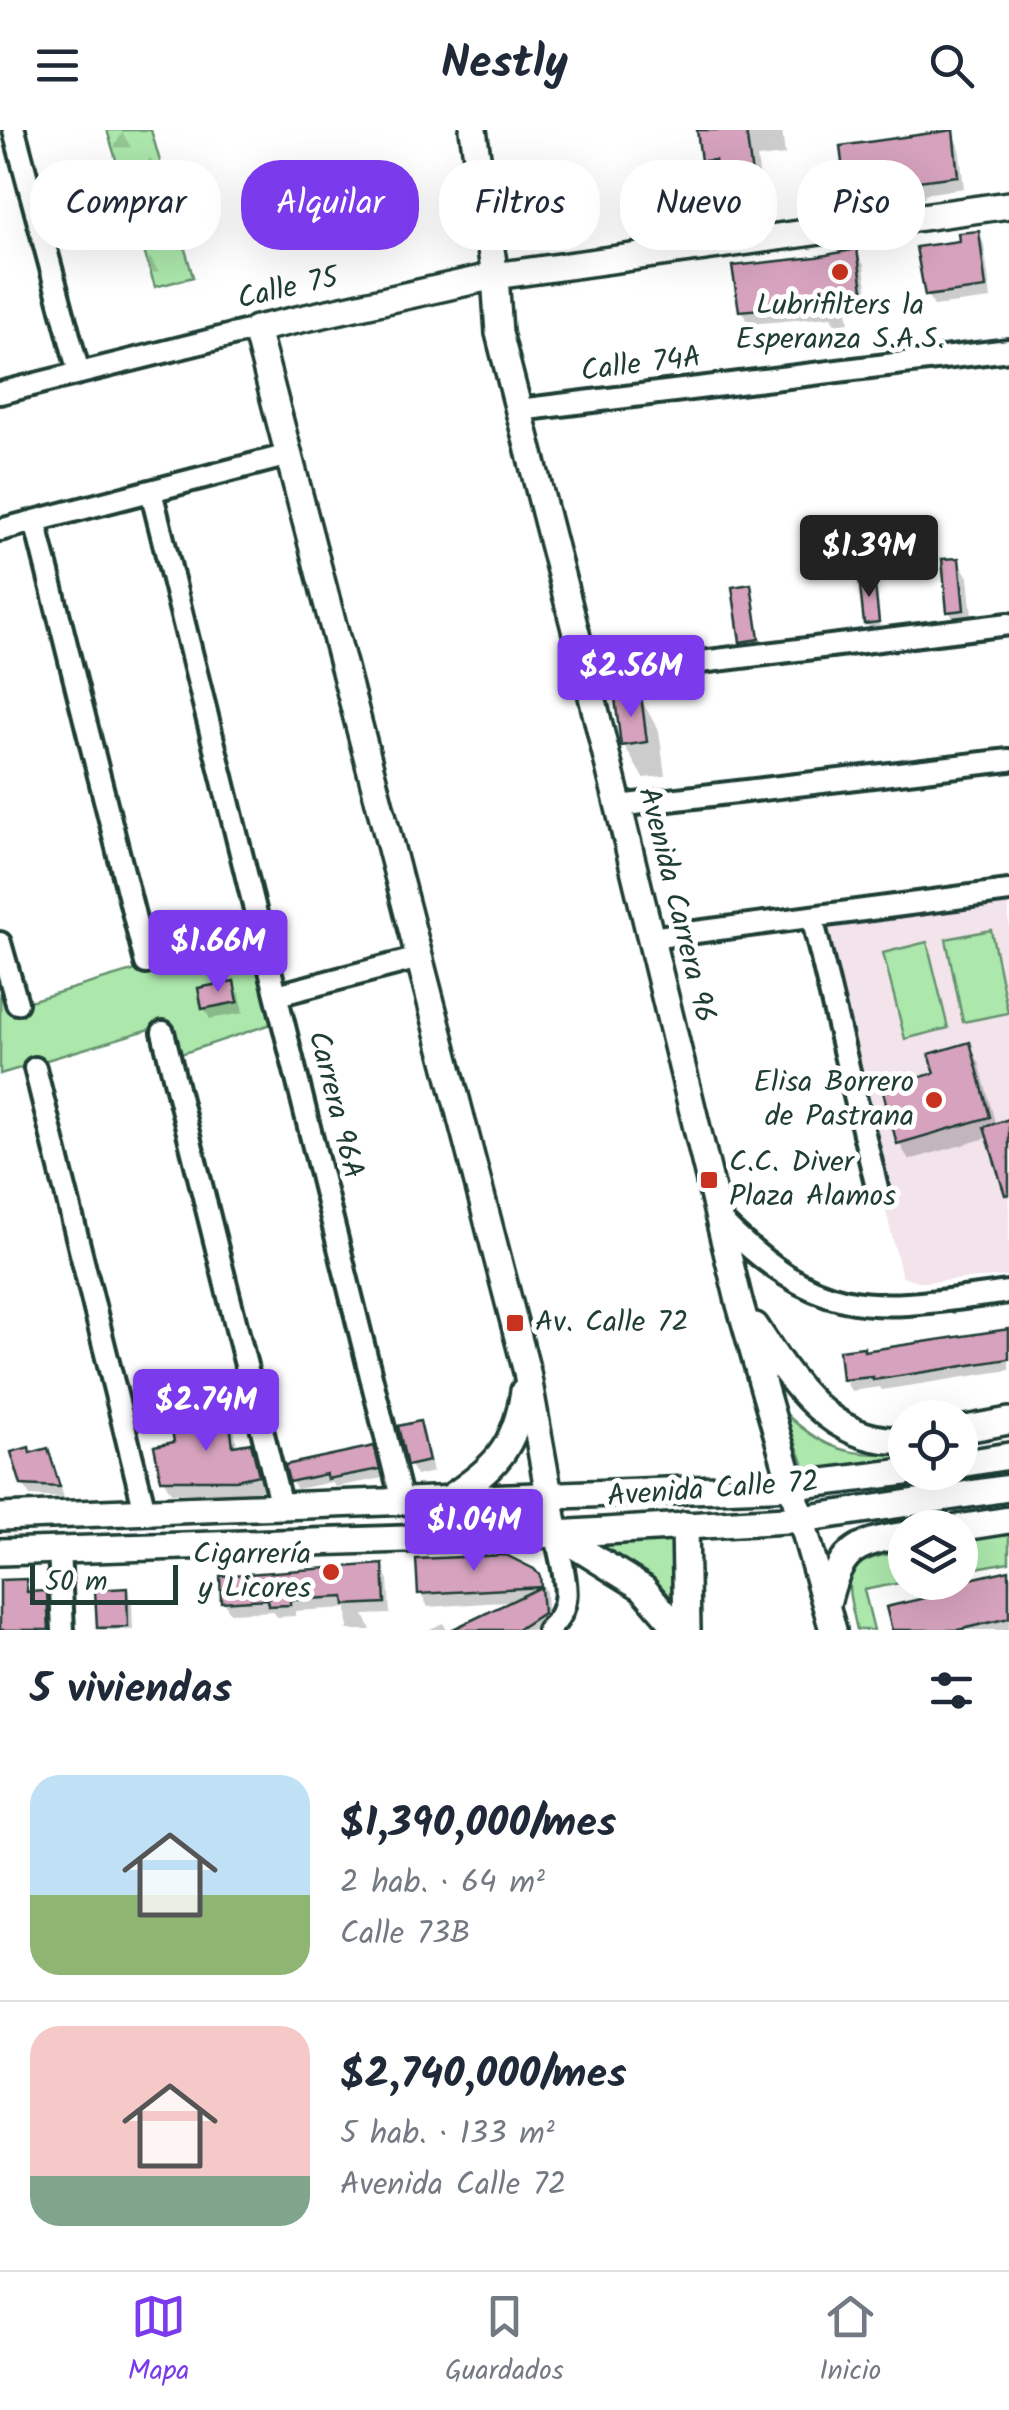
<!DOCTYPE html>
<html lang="es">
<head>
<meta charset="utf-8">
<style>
	:root { --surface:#fff; --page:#f6f6f7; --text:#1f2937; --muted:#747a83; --line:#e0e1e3; --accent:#7c3aed }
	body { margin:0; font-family:Kalam,sans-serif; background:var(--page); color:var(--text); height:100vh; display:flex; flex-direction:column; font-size:38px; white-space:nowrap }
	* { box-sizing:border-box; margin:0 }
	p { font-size:32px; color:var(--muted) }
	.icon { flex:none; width:55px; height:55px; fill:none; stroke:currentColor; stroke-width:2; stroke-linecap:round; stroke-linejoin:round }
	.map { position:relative; height:1500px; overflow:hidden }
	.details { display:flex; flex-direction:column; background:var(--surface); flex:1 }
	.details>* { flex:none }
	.top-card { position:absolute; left:30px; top:30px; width:950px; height:90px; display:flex; gap:20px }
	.buttons { position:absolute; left:888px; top:1270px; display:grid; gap:20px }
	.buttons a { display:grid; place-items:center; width:90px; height:90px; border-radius:50%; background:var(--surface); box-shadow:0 10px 40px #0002; font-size:50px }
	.scale { position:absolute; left:30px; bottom:25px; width:148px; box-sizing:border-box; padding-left:10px; border:5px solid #1f3d34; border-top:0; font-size:28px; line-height:35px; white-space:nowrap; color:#1f3d34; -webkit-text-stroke:8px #fff; paint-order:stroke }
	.price { position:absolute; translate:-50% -85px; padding:0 22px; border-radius:10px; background:var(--accent); color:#fff; font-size:32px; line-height:65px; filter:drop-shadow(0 2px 5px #0008) }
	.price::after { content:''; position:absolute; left:50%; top:60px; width:30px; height:22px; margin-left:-15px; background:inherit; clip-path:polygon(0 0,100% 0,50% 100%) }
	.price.active { background:#222; color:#fff }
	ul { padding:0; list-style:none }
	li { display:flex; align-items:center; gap:30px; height:250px; padding:0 30px }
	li+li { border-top:2px solid var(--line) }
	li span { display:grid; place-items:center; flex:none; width:280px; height:200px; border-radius:30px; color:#555 }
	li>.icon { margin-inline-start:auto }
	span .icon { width:120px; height:120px; fill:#fffc; stroke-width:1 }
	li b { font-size:42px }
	h2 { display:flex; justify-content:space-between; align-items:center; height:120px; padding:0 30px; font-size:42px }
	.tag { padding:0 35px; border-radius:40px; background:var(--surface); box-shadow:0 10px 40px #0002; font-size:35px; line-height:90px }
	.tag.active { background:var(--accent); color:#fff }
	header { display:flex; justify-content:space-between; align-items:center; height:130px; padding:0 30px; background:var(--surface); font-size:45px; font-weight:800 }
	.menu { display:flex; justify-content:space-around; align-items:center; height:140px; border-top:2px solid var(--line); background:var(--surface); font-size:28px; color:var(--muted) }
	.menu a { display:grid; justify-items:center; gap:5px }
	.menu .active { color:var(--accent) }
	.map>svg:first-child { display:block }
</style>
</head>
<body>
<header><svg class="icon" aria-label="menu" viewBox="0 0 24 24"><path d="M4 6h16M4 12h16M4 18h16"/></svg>Nestly<svg class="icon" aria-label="search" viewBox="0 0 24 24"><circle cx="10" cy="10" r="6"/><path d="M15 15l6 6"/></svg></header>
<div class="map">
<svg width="1009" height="1500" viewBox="0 0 1009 1500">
	<defs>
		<pattern id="forest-firs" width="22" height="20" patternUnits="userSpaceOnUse" patternTransform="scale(2.5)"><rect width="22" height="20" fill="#ace7ac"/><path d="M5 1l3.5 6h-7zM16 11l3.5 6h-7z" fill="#94c795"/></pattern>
	</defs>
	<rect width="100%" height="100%" fill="#fff"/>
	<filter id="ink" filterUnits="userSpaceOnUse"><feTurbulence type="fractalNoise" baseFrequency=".01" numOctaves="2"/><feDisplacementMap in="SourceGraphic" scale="20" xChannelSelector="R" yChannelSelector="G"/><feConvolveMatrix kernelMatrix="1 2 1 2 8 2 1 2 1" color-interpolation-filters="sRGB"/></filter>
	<g filter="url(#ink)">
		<polygon fill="#f3e3eb" points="1009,768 1009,1146 923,1152 902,1147 816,794"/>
		<g fill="#ace7ac" stroke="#669270" stroke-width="2.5">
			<polygon points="991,800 1008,883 963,892 946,809"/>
			<polygon points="255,805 277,892 178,925 170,893 0,944 0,848 16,875"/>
			<polygon points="927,812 948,898 905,909 883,823"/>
			<path d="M784,1282C821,1318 853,1330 905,1321V1329L813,1344L806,1341Z"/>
			<polygon points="1009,1402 1009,1432 960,1441 960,1411"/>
			<polygon points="673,1404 671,1471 630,1439 580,1413"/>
			<path d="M905,1421V1452L864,1460L874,1500H857C843,1440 841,1432 905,1421Z"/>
		</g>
		<polygon fill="url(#forest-firs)" stroke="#669270" stroke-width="2.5" points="107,0 151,0 193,147 155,157"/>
		<g fill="#0003">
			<polygon points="699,0 782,0 785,25 757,28 767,104 735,108 723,87 719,51 716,51 704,30"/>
			<polygon points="951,2 959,15 964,58 924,64 925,68 856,78 849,65"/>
			<polygon points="562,60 569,71 576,110 558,114 551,103"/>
			<polygon points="978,103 984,114 991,169 934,176 927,165 961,113"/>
			<polygon points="856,121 864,135 869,172 846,176 849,192 835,194 831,187 749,194 741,180 817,130"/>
			<polygon points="958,430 968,447 973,497 959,498 949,481"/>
			<polygon points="872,448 880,500 869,502 862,450"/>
			<polygon points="750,457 760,513 745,515 742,511"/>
			<polygon points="640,568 659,601 665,646 643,648 624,615"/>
			<polygon points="233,854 240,864 243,883 210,889 204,878"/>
			<polygon points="969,915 979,932 996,996 1009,992 1009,1070 990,1007 909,1030 899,1013 938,945"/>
			<polygon points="1009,1201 1009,1240 882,1260 880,1257 851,1261 845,1250"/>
			<polygon points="227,1289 235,1302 237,1317 250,1316 258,1329 265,1359 245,1363 171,1363 163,1349 177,1314"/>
			<polygon points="419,1294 425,1305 433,1342 416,1346 410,1335"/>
			<polygon points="373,1319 383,1348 335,1357 332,1352 297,1359 291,1351"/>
			<polygon points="47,1321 53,1332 64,1368 30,1366 23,1354 31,1326"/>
			<polygon points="382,1437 388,1449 390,1484 364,1485 371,1500 345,1500 348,1499 347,1478 295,1481 295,1486 277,1487 273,1481 230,1483 224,1471"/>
			<polygon points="1009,1443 1009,1500 894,1500 958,1463"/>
			<polygon points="538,1447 546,1461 548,1495 543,1500 456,1500 515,1471 428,1477 421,1463"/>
			<polygon points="25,1451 31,1462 46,1464 52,1475 54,1500 0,1500 0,1453"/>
			<polygon points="125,1461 132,1472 133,1500 100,1500"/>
			<polygon points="443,1493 447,1500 428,1500"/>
		</g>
		<g fill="#d6a2bd" stroke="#1f3d34" stroke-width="2.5">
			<polygon points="697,0 746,0 757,83 721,88 715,30 701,31"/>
			<polygon points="953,0 958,46 918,51 919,55 846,66 840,16"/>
			<polygon points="564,57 571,99 549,103 541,61"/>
			<polygon points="979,101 986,158 925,166 916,117 959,111 958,103"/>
			<polygon points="857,119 863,159 840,162 842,178 825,181 824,174 739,181 732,136 816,127"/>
			<polygon points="959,428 964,480 947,482 942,429"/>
			<polygon points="874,446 879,492 864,494 859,447"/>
			<polygon points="751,454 759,509 740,512 732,457"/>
			<polygon points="641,565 647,612 621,616 615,568"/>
			<polygon points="234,851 238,872 202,879 198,858"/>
			<polygon points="970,912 990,987 897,1014 882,958 935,943 929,924"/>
			<polygon points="1009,989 1009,1064 1005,1065 984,997"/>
			<polygon points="1009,1199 1009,1229 873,1250 873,1247 842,1250 839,1220 864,1217 864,1221"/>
			<polygon points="229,1286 233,1316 251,1313 259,1345 236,1350 161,1350 154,1316 174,1312 172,1300"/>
			<polygon points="420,1291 429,1331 407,1336 398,1296"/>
			<polygon points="374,1316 380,1339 327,1349 326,1344 289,1352 285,1335"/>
			<polygon points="29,1317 30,1323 48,1318 60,1357 21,1355 11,1322"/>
			<polygon points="506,1425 534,1439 540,1446 541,1457 418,1464 416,1429"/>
			<polygon points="383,1434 385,1473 345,1475 344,1467 290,1470 290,1475 268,1476 268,1469 221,1472 220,1446"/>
			<polygon points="1009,1440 1009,1488 958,1500 892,1500 886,1477 955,1461 953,1453"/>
			<polygon points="26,1449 27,1462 47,1461 49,1500 0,1500 0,1450"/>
			<polygon points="541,1457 543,1483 517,1500 451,1500"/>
			<polygon points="127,1458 128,1497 97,1498 95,1460"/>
		</g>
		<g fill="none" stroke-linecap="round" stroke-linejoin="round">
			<g stroke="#1f3d34" stroke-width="28">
				<g id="minor">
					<polyline points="14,0 79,243"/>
					<polyline points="0,263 256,199"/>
					<polyline points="519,280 1009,220"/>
					<polyline points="151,361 402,1371"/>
					<polyline points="35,391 146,833"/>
					<polyline points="0,400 289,325"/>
					<polyline points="587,546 1009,494"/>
					<polyline points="618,676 1009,630"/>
					<polyline points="812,787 878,1062"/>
					<polyline points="650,808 1009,761"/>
					<polyline points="0,813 17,873"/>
					<polyline points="277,865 419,828"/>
					<polyline points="163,902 281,1376"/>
					<polyline points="35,938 145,1381"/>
					<path d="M719,1089C824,1194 872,1180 1009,1162"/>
					<polyline points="59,1419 63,1500"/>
					<path d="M548,1500C579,1474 561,1439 556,1404"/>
				</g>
			</g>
			<g stroke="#1f3d34" stroke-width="32">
				<g id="major">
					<polyline points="473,0 495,146 499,203 587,546 739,1171 833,1500"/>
					<path d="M755,1196C790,1250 831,1315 905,1310"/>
					<polyline points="960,1300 1009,1291"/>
					<polyline points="960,1334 1009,1326"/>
					<path d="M448,1369C494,1339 516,1318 524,1261"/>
					<polyline points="0,1387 793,1356 905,1342"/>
					<polyline points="685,1395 687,1500"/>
					<polyline points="958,1398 1009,1390"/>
					<polyline points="556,1404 527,1242 256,199 495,146 1009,75"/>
					<polyline points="556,1404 643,1458 679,1500"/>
					<polyline points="0,1422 556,1404 802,1389 1009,1358"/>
					<path d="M827,1474C840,1421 852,1413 905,1405"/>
				</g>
			</g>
			<use href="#minor" stroke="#fff" stroke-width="20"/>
			<use href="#major" stroke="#fff" stroke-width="25"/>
		</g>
	</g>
	<g fill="#c8321e" stroke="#fff" stroke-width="4">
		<circle cx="840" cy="142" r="10"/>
		<circle cx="934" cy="970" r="10"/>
		<rect x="699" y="1040" width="20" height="20" rx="5"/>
		<rect x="505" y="1183" width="20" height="20" rx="5"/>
		<circle cx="331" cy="1442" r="10"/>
	</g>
	<g text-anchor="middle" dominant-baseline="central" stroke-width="10" stroke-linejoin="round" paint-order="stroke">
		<g font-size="30" fill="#1f3d34" stroke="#fff">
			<text transform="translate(288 159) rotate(-13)">Calle 75</text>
			<text transform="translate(641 235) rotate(-7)">Calle 74A</text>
			<text transform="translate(676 775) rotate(76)">Avenida Carrera 96</text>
			<text transform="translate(335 975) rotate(76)">Carrera 96A</text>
			<text transform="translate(713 1360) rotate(-4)">Avenida Calle 72</text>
		</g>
		<g font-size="30" fill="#1f3d34" stroke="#fff" text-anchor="end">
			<text x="840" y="176" text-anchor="middle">Lubrifilters la<tspan x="840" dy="34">Esperanza S.A.S.</tspan></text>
			<text x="914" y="953">Elisa Borrero<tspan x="914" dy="34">de Pastrana</tspan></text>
			<text x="729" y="1033" text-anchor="start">C.C. Diver<tspan x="729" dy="34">Plaza Alamos</tspan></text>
			<text x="535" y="1193" text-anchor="start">Av. Calle 72</text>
			<text x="311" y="1425">Cigarrería<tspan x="311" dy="34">y Licores</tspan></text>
		</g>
	</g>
</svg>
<div class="buttons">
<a><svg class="icon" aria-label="locate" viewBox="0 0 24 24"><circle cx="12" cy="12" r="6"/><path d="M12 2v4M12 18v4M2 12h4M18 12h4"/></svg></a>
<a><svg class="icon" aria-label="layers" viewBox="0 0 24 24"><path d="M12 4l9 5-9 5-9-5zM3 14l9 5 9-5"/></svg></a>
</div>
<div class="scale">50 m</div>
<b class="price active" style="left:869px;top:470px">$1.39M</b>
<b class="price" style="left:631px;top:590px">$2.56M</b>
<b class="price" style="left:218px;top:865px">$1.66M</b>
<b class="price" style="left:206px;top:1324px">$2.74M</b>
<b class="price" style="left:474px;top:1444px">$1.04M</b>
<div class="top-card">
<a class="tag">Comprar</a>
<a class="tag active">Alquilar</a>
<a class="tag">Filtros</a>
<a class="tag">Nuevo</a>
<a class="tag">Piso</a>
</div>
</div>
<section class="details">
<h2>5 viviendas<svg class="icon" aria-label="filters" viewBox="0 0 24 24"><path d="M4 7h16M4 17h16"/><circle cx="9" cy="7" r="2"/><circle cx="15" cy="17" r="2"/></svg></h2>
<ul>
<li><span style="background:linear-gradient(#bfe0f5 60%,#8fb573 0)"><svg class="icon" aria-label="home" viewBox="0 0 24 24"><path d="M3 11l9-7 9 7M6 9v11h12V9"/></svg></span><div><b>$1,390,000/mes</b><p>2 hab. · 64 m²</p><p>Calle 73B</p></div></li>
<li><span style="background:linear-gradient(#f6c9c9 75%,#7fa58c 0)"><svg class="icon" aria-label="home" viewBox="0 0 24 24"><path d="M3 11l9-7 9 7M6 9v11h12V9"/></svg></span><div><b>$2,740,000/mes</b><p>5 hab. · 133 m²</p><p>Avenida Calle 72</p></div></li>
</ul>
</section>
<nav class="menu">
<a class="active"><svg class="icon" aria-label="map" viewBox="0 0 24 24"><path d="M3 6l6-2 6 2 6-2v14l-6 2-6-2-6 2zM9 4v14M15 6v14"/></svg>Mapa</a>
<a><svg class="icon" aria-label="saved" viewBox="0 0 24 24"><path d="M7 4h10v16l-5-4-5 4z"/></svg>Guardados</a>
<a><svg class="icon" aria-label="home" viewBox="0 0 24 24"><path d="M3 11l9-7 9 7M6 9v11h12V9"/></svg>Inicio</a>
</nav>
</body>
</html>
